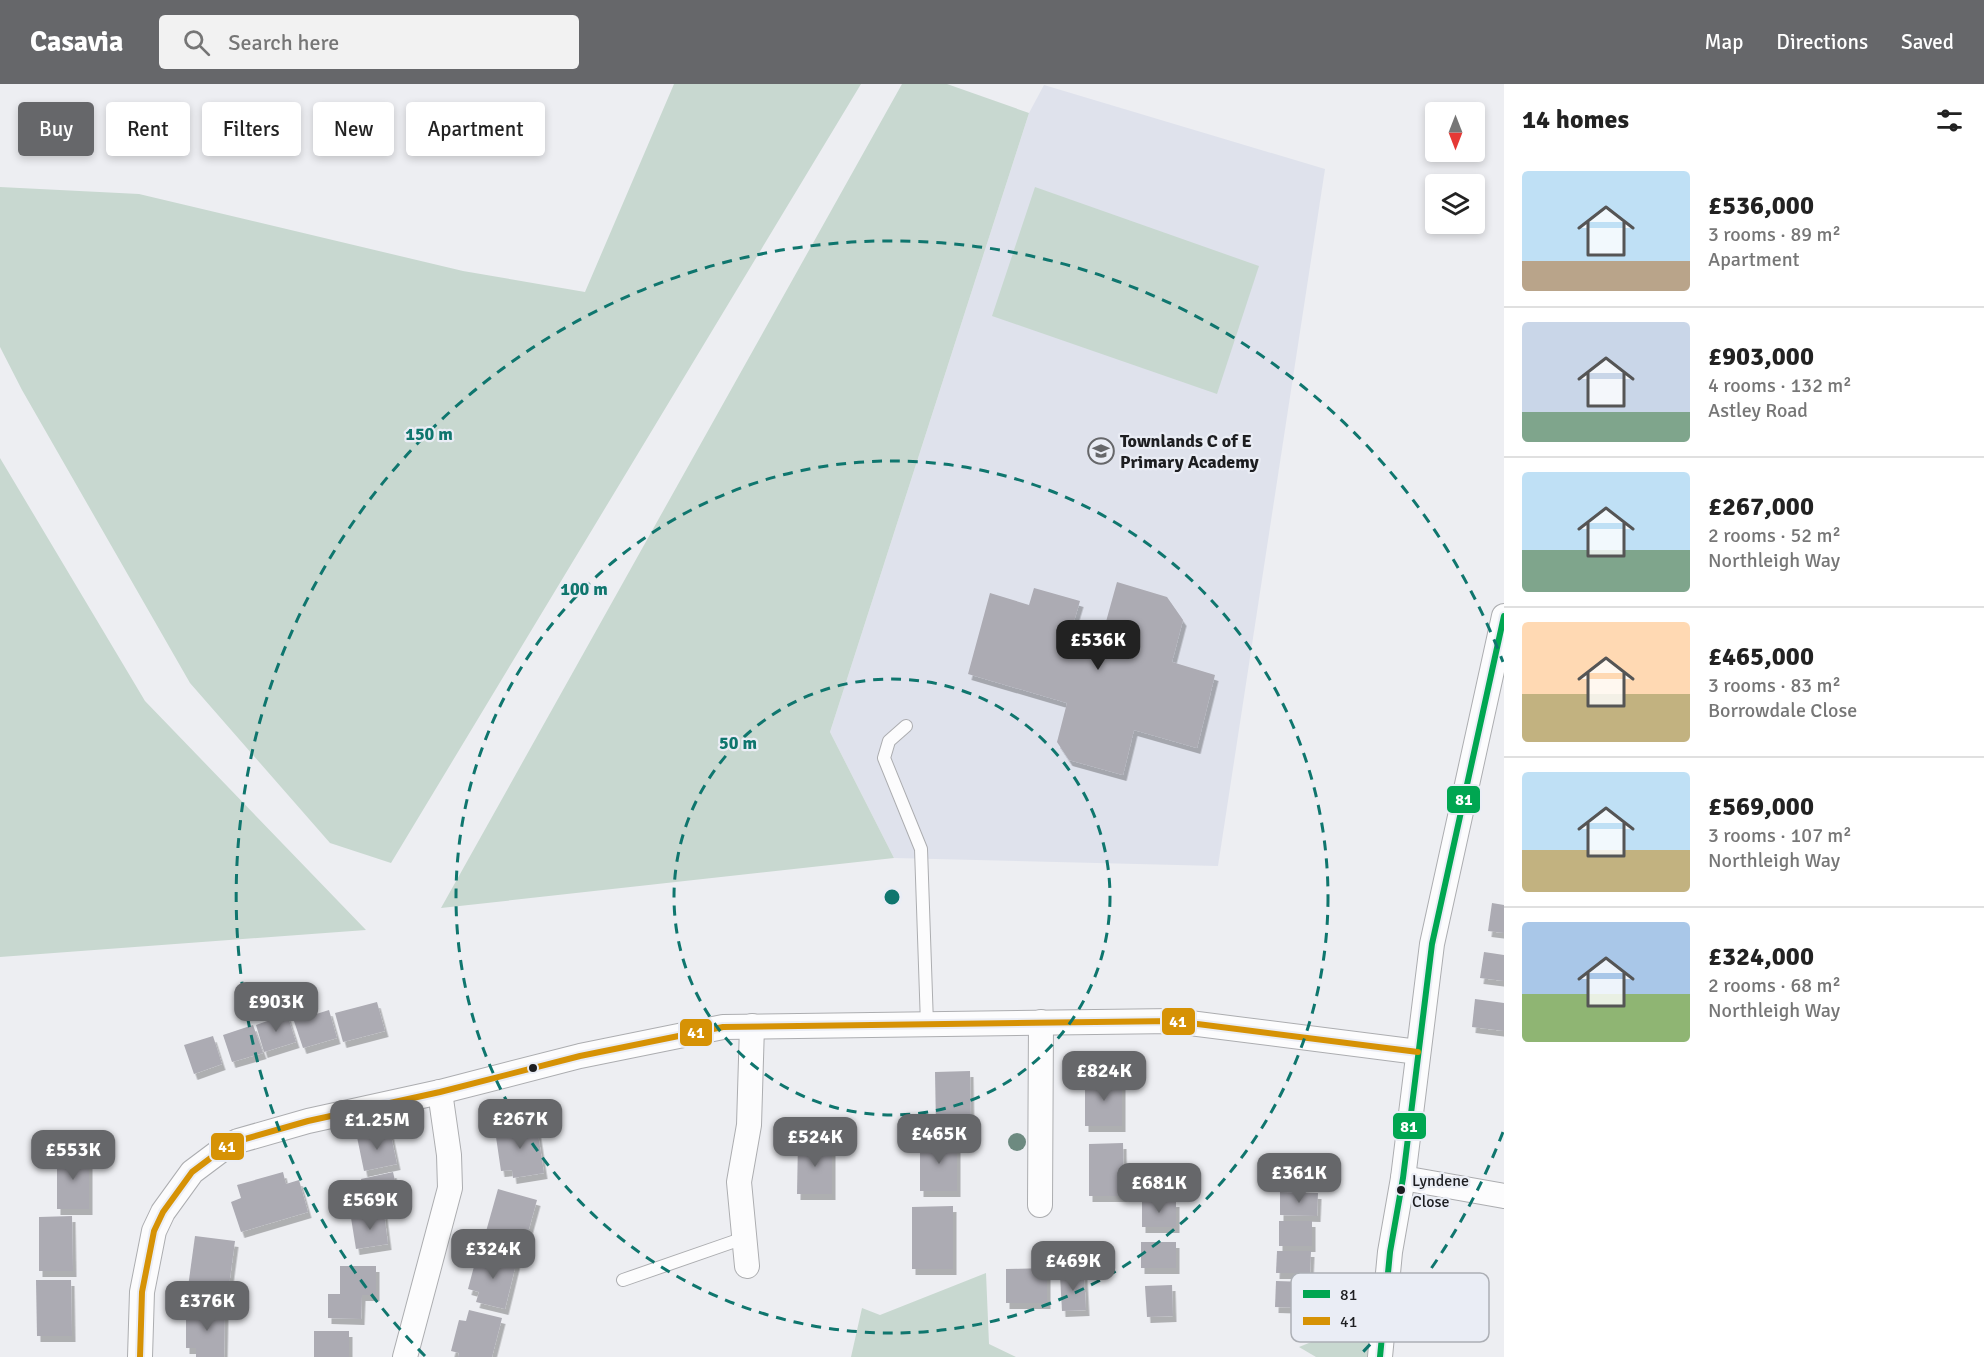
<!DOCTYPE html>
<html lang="en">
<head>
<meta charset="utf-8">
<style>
	:root { --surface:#fff; --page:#f2f2f2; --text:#222; --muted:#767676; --line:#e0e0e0; --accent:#66676a }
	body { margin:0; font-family:Signika,sans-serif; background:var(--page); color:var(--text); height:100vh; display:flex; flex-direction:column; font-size:22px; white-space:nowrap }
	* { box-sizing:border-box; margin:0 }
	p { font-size:20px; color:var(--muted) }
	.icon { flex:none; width:33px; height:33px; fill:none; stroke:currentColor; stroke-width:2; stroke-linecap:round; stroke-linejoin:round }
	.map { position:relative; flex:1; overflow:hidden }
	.side { display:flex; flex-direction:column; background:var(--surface); width:480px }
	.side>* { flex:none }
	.hud { position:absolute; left:18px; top:18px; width:570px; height:54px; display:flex; gap:12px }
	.needle { width:39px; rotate:180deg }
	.fabs { position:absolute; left:1425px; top:18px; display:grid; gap:12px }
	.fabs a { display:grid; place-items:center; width:60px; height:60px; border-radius:6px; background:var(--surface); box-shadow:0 3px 9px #0003; font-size:30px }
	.price { position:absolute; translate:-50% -51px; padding:0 14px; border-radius:12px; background:var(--accent); color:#fff; font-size:20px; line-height:39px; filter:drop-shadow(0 2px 3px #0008) }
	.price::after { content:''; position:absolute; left:50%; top:36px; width:18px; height:14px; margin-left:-9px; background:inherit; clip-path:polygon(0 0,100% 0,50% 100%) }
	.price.active { background:#222; color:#fff }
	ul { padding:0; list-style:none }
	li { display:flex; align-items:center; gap:18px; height:150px; padding:0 18px }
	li+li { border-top:2px solid var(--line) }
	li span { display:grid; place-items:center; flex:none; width:168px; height:120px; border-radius:6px; color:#555 }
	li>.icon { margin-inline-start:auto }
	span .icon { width:72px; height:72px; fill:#fffc; stroke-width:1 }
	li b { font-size:26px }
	h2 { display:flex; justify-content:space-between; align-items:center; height:72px; padding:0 18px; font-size:26px }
	.pill { padding:0 21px; border-radius:6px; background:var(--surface); box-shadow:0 3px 9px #0003; font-size:21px; line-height:54px }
	.pill.active { background:var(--accent); color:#fff }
	header { display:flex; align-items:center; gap:36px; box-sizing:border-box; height:84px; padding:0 30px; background:var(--accent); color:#fff }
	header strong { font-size:28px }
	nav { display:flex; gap:33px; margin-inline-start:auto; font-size:21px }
	.search { width:420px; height:54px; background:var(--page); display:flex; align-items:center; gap:15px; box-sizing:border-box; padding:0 21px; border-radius:6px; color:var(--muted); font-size:22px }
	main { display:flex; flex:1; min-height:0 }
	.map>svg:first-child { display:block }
</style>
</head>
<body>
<header>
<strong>Casavia</strong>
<div class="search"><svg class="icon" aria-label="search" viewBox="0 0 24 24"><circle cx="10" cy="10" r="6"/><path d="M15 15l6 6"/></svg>Search here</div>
<nav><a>Map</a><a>Directions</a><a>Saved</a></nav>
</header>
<main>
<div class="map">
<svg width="1504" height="1273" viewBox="0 0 1504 1273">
	<defs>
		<filter id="shadow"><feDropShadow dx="3.5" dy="6" stdDeviation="0" flood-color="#0004"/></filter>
	</defs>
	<rect width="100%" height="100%" fill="#edeef2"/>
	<polygon fill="#dfe2ec" points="1044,1 1325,85 1218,782 894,774 830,648 1029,29"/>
	<g fill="#c8d8d0">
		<polygon points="674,0 861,0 391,779 330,759 190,599 22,306 0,263 0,103 139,110 463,187 585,208"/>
		<polygon points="902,0 947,0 1029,29 830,648 894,774 441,824"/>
		<polygon points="1035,103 1259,182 1217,310 992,232"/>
		<polygon points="0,374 145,617 366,846 0,873"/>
		<polygon points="986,1189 989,1260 1016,1273 851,1273 862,1224 880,1231"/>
		<polygon points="1380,1230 1376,1273 1316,1273 1299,1263"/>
	</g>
	<g fill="#acabb3" filter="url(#shadow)">
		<polygon points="1117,498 1167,513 1183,536 1172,578 1215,591 1197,664 1134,646 1123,691 1069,676 1057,658 1067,619 968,590 990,509 1029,521 1034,504 1080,517 1072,544 1102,552"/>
		<polygon points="1492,819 1504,821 1504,849 1488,847"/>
		<polygon points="1484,868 1504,871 1504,897 1480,894"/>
		<polygon points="1475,915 1504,919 1504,947 1472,943"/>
		<polygon points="377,918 385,947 343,958 335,929"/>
		<polygon points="329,926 337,954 303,964 294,937"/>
		<polygon points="287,930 296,958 264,968 256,941"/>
		<polygon points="253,941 263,969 232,978 223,951"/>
		<polygon points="213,952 222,980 194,990 184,961"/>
		<polygon points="970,987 971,1042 936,1043 935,988"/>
		<rect x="1085" y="994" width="37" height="48"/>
		<polygon points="536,1037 544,1089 513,1094 512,1086 501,1087 496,1053 504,1052 502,1042"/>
		<polygon points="390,1047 397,1080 364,1087 357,1053"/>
		<rect x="920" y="1055" width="37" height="52"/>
		<polygon points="798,1057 832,1057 832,1110 797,1110"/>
		<polygon points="1123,1059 1124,1112 1089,1112 1089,1060"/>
		<rect x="57" y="1069" width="32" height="56"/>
		<polygon points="283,1088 286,1100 299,1096 308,1128 241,1148 231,1118 241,1114 237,1101"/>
		<polygon points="393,1088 400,1118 367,1125 361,1095"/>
		<polygon points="498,1105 537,1116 524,1163 485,1151"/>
		<polygon points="1280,1108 1318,1109 1317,1132 1280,1131"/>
		<polygon points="1176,1117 1176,1143 1142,1143 1142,1118"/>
		<polygon points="953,1122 953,1185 912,1185 912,1123"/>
		<polygon points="384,1129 388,1160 356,1165 351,1134"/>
		<polygon points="72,1132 73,1187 39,1187 39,1133"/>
		<rect x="1279" y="1137" width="33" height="25"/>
		<polygon points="195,1152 235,1157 228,1209 188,1203"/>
		<rect x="1141" y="1158" width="35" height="26"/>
		<polygon points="1277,1167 1311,1167 1310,1189 1276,1189"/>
		<polygon points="487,1168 517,1176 505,1225 476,1218 479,1208 468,1205 476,1175 485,1178"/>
		<polygon points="340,1182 376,1182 376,1211 362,1211 361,1235 328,1234 328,1210 340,1210"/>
		<polygon points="1047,1184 1047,1219 1006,1219 1006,1185"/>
		<polygon points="1084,1190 1086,1226 1062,1227 1060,1191"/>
		<polygon points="36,1196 71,1196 72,1252 37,1252"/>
		<polygon points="1276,1197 1307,1198 1307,1224 1275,1223"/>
		<polygon points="1172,1201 1173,1232 1147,1233 1145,1202"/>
		<polygon points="195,1224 225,1224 224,1273 196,1273 196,1264 186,1264 186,1232 195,1232"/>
		<polygon points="469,1226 502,1234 492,1273 458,1273 459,1269 451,1267 459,1236 466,1237"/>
		<rect x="314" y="1247" width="35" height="26"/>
	</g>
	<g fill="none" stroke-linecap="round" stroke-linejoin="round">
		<g stroke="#acadb0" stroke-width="14">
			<g id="service">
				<polyline points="906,642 889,657 884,674 921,765 927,940"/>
				<polyline points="623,1196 744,1154"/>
			</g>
		</g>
		<g stroke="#acadb0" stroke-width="26">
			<g id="minor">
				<polyline points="1403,1094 1504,1112"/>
				<polyline points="1040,1121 1041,938"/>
				<polyline points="747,1182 739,1098 749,1041 752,942"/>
				<polyline points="140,1273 142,1208 154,1147 163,1128 192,1088 224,1064 238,1057 308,1037 440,1008 580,972 723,943 1174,937 1418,968"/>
				<polyline points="405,1273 450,1104 449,1071 440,1008"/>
				<polyline points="1380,1273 1390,1168 1403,1094 1432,860 1504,532"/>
			</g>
		</g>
		<use href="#service" stroke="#fcfcfd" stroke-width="12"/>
		<use href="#minor" stroke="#fcfcfd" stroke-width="24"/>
		<g stroke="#eaedf5" stroke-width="10">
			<polyline id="bus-1" points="1380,1273 1390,1168 1403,1094 1432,860 1504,532"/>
		</g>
		<g stroke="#eaedf5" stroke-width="10">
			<polyline id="bus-2" points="140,1273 142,1208 154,1147 163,1128 192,1088 224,1064 238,1057 308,1037 440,1008 580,972 723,943 1174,937 1418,968"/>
		</g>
		<use href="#bus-1" stroke="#00a651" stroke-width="6"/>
		<use href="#bus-2" stroke="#d69205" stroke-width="6"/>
	</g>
	<circle fill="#6d8a80" cx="1017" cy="1058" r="9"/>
	<g fill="none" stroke="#0f766e" stroke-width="3" stroke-dasharray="10 8">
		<circle cx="892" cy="813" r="218"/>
		<circle cx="892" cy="813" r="436"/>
		<path d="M1503 1048A655 655 0 0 1 1359 1272M425 1272A655 655 0 1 1 1503 578"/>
	</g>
	<defs>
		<g id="school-ring" transform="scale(1.35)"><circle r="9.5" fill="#eaedf5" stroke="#66676a" stroke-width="1.5"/><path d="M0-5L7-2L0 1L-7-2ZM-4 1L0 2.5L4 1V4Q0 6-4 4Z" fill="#66676a"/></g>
	</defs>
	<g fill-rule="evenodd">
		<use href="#school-ring" x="1101" y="367"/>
	</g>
	<g fill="#1d1e21" stroke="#eaedf5" stroke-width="2">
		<circle cx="533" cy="984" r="5"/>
		<circle cx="1401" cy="1106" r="5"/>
	</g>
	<g text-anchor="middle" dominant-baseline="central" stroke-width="4.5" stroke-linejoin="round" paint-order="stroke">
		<g font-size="16" fill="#1d1e21" stroke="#eaedf5" text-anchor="start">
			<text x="1412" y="1097">Lyndene<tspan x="1412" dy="21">Close</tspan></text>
		</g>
		<g font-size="18" font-weight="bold" fill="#1d1e21" stroke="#eaedf5" text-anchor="start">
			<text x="1120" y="357">Townlands C of E<tspan x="1120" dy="21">Primary Academy</tspan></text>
		</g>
	</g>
	<rect x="1291" y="1189" width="198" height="69" rx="9" fill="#eaedf5" stroke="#acafb5" stroke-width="1.5"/>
	<rect x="1303" y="1206" width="27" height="8" fill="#00a651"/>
	<rect x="1303" y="1233" width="27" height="8" fill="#d69205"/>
	<g font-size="16" fill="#1d1e21">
		<text x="1340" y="1216">81</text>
		<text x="1340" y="1243">41</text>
	</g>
	<circle cx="892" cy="813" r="9" fill="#0f766e" stroke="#eaedf5" stroke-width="3"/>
	<g font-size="18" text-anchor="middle" font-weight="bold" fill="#0f766e" stroke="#eaedf5" stroke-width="4.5" stroke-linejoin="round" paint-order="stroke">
		<text x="429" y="356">150 m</text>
		<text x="584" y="511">100 m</text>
		<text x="738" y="665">50 m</text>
	</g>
	<g stroke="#eaedf5" stroke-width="2">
		<rect x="1446" y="701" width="35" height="29" rx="6" fill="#00a651"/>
		<rect x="1161" y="923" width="35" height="29" rx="6" fill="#d69205"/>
		<rect x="679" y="934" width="34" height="29" rx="6" fill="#d69205"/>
		<rect x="1392" y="1028" width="35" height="28" rx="6" fill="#00a651"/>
		<rect x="210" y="1048" width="35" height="29" rx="6" fill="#d69205"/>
	</g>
	<g font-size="16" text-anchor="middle" font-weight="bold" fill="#fff">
		<text x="1464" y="721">81</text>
		<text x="1178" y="943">41</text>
		<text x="696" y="954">41</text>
		<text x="1409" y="1048">81</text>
		<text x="227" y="1068">41</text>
	</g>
</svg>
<div class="fabs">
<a><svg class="needle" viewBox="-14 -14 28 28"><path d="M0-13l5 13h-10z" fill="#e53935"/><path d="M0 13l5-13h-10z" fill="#767676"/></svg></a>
<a><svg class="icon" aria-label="layers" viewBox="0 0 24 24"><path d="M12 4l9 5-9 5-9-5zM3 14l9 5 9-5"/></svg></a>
</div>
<b class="price active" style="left:1098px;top:587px">£536K</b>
<b class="price" style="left:276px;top:949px">£903K</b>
<b class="price" style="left:1104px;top:1018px">£824K</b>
<b class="price" style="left:520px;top:1066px">£267K</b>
<b class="price" style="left:377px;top:1067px">£1.25M</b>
<b class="price" style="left:939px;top:1081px">£465K</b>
<b class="price" style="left:815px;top:1084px">£524K</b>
<b class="price" style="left:73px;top:1097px">£553K</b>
<b class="price" style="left:1299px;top:1120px">£361K</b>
<b class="price" style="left:1159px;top:1130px">£681K</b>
<b class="price" style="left:370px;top:1147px">£569K</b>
<b class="price" style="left:493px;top:1196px">£324K</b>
<b class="price" style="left:1073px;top:1208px">£469K</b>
<b class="price" style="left:207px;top:1248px">£376K</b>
<div class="hud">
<a class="pill active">Buy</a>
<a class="pill">Rent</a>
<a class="pill">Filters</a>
<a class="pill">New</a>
<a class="pill">Apartment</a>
</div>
</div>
<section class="side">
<h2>14 homes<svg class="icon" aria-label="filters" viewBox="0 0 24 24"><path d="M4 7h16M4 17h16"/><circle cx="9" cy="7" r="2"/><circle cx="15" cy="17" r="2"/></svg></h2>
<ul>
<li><span style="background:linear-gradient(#bfe0f5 75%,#b9a48a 0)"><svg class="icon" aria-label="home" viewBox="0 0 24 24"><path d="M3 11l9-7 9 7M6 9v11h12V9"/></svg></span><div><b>£536,000</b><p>3 rooms · 89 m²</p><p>Apartment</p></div></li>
<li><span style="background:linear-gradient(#c9d6e8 75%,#7fa58c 0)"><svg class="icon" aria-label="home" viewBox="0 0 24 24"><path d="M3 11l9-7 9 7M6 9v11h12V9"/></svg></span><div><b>£903,000</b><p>4 rooms · 132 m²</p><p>Astley Road</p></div></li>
<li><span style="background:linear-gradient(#bfe0f5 65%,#7fa58c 0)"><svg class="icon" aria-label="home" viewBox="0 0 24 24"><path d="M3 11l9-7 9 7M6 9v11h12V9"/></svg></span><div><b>£267,000</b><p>2 rooms · 52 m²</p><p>Northleigh Way</p></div></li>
<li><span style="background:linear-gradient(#ffd9b3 60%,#c2b280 0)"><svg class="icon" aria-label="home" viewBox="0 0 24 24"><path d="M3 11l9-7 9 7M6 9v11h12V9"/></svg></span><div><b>£465,000</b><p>3 rooms · 83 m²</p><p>Borrowdale Close</p></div></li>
<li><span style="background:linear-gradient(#bfe0f5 65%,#c2b280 0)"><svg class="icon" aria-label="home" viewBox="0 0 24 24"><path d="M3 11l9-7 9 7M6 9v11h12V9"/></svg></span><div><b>£569,000</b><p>3 rooms · 107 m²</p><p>Northleigh Way</p></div></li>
<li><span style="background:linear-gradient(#a9c7e8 60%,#8fb573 0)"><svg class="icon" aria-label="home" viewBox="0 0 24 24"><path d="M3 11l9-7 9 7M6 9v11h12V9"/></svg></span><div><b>£324,000</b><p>2 rooms · 68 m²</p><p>Northleigh Way</p></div></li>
</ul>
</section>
</main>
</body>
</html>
